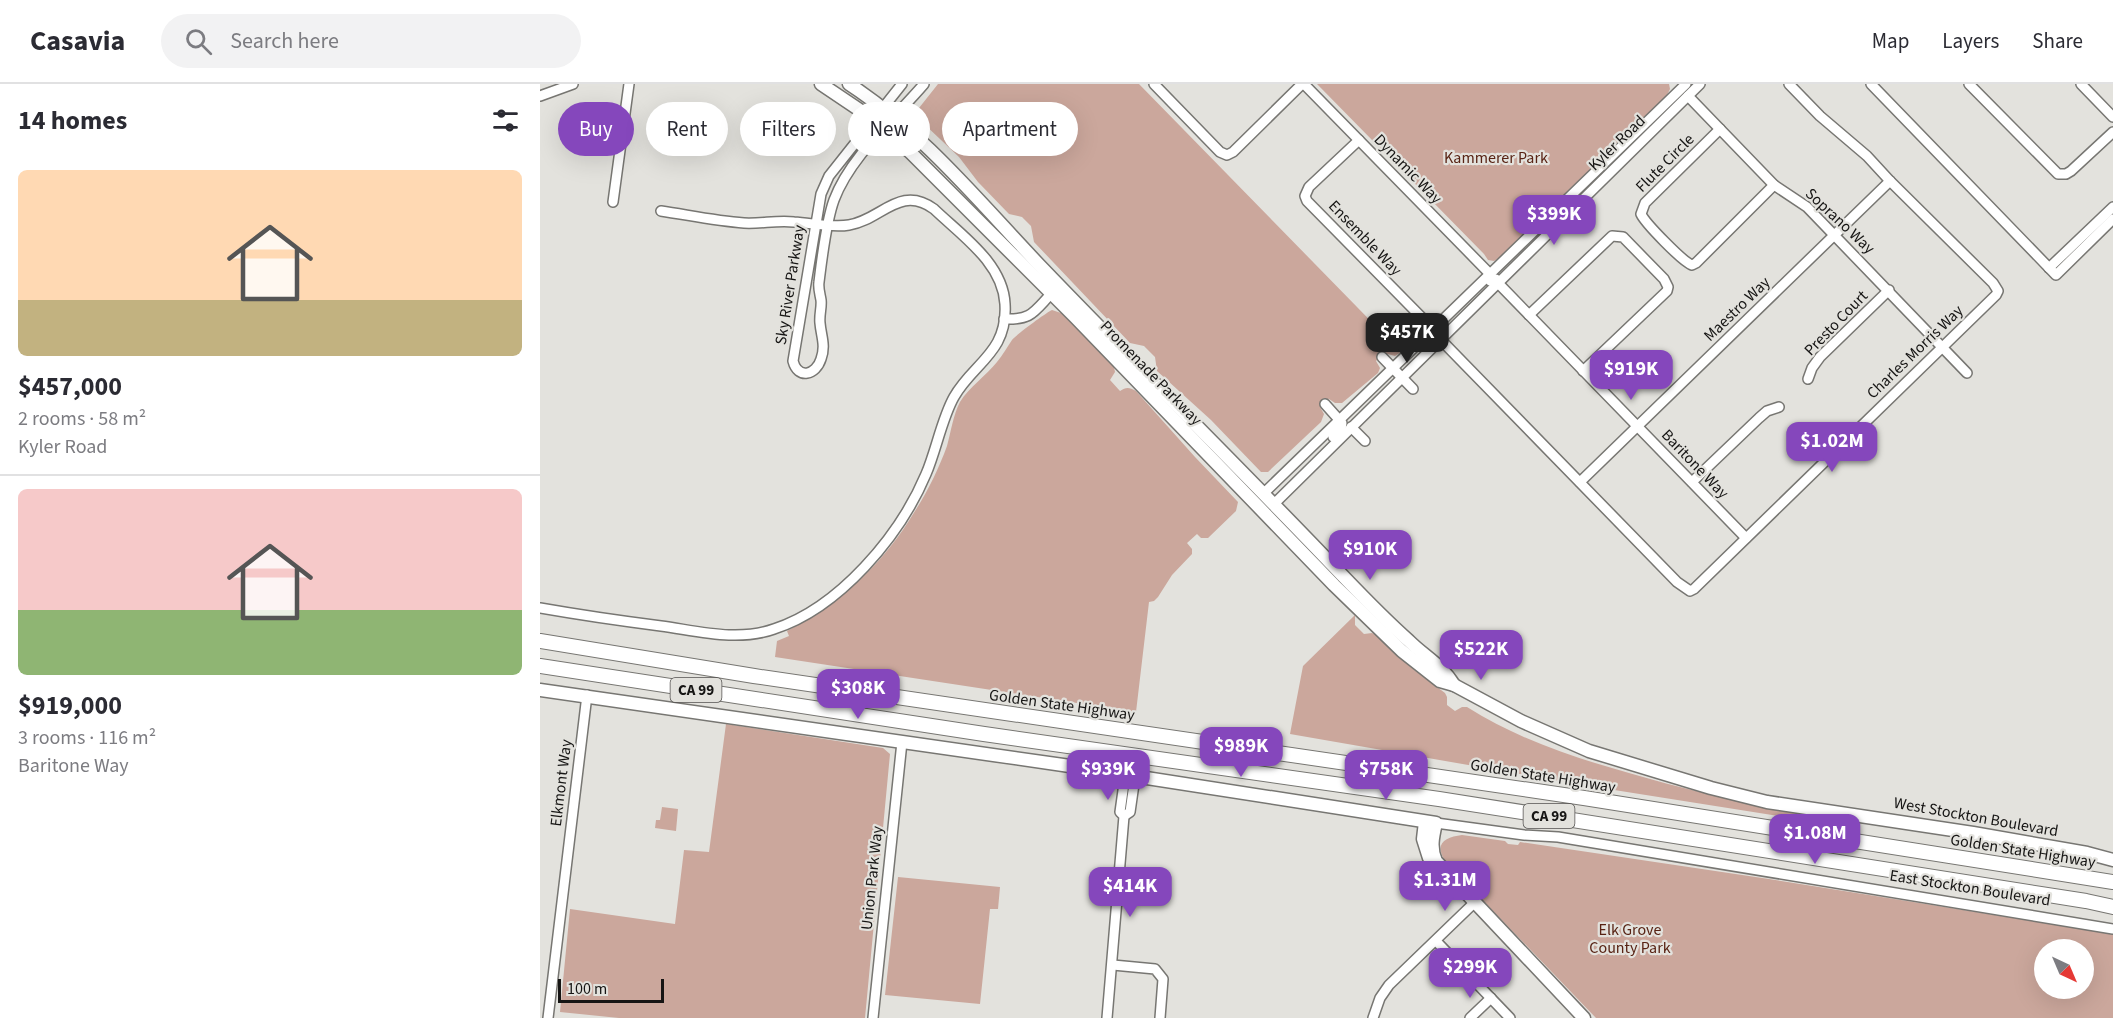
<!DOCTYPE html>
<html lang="en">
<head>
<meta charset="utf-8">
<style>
	:root { --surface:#fff; --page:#f2f2f3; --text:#2b2b33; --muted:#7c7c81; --line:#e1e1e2; --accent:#8547bc }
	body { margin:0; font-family:"Source Sans 3",sans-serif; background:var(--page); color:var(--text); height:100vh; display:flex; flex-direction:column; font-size:22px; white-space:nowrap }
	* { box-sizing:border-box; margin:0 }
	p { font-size:20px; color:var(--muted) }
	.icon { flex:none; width:33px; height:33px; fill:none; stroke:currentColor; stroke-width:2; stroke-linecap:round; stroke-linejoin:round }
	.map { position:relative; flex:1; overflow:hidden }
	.details { display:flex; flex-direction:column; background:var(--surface); width:540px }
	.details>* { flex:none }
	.hud { position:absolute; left:18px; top:18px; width:570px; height:54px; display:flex; gap:12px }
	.needle { width:39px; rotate:136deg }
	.buttons { position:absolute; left:1494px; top:855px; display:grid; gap:12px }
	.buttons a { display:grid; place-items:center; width:60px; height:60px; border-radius:50%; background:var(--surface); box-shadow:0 6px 24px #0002; font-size:30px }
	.scale { position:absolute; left:18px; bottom:15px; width:106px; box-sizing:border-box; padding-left:6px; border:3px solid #161514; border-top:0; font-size:16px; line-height:21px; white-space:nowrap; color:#161514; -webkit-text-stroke:4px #e3e2dd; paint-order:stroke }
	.price { position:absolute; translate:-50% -51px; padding:0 14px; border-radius:12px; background:var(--accent); color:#fff; font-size:20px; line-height:39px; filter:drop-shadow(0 2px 3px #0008) }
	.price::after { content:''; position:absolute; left:50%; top:36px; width:18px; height:14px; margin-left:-9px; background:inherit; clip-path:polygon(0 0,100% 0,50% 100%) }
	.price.current { background:#222; color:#fff }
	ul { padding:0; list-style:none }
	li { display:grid; align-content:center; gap:12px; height:318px; padding:0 18px }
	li+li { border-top:2px solid var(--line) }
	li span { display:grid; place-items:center; height:186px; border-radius:9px; color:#555 }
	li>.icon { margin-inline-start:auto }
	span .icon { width:108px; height:108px; fill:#fffc; stroke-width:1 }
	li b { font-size:26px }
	h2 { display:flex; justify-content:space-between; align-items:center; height:72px; padding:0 18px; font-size:26px }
	.tag { padding:0 21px; border-radius:27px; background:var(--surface); box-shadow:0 6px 24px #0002; font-size:21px; line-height:54px }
	.tag.current { background:var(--accent); color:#fff }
	header { display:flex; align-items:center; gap:36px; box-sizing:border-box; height:84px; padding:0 30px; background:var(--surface); border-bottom:2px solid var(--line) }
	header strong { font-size:28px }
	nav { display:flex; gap:33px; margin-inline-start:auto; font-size:21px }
	.search { width:420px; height:54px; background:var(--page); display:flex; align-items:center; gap:15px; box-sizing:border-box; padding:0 21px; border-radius:33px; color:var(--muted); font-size:22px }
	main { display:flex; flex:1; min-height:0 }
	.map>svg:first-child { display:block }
</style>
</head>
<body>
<header>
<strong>Casavia</strong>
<div class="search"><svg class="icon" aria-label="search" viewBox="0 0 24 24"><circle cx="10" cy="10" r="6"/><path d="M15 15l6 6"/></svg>Search here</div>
<nav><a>Map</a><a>Layers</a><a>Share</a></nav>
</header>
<main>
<section class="details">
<h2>14 homes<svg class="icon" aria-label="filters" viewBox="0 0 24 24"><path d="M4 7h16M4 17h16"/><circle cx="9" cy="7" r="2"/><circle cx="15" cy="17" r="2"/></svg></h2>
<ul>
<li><span style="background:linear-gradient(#ffd9b3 70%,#c2b280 0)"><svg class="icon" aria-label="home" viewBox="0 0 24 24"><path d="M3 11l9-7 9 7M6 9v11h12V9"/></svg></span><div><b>$457,000</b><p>2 rooms · 58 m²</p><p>Kyler Road</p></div></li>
<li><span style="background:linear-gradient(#f6c9c9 65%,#8fb573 0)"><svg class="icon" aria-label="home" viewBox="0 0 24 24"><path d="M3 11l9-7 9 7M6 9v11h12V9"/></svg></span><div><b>$919,000</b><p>3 rooms · 116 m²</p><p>Baritone Way</p></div></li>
</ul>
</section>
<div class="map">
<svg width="1573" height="934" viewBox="0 0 1573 934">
	<rect width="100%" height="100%" fill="#e3e2dd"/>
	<g fill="#cba79c" fill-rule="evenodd">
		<polygon points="398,0 599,0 861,268 855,272 844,269 836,277 840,284 838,289 802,319 795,319 789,315 780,323 784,330 781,338 728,388 721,388 671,336 617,287 615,273 604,262 590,259 494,158 491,142 482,133 469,130 438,98 419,73 382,38 379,24"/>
		<polygon points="777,0 1129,0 1130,5 1127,11 959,174 954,177 948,176 944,170"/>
		<path d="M512,226L524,230L574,283L575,288L570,296L580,307C586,303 589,303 596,307L655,373L698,418L696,427L668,454H661L657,450L647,459L652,465V470L632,491L618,513L614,517L609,518L596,628L235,573L237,557L249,552L247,547C301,519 344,479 375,427C388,407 399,384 407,362C411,348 413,331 420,318C429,303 446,292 457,278C463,271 467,263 472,256C476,251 507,228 512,226Z"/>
		<path d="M815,531V541L824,550L832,549L836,551L873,585L905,609L907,613V621L915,627L922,623H927C978,655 1032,673 1089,689C1146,706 1205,719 1264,729L1263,736L1049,702L750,650L763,582Z"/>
		<polygon points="186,640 343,664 350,670 325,934 79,934 20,928 30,825 135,840 144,766 169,768"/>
		<polygon points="122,723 138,725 136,747 115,744 116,736 120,736"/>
		<path d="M922,751L965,757L968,760L978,761L980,758L1229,795L1573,850V934H1056L906,778C893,760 905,753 922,751ZM1504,866H1544V904H1504Z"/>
		<polygon points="358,793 460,803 458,825 450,825 440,920 345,911"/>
	</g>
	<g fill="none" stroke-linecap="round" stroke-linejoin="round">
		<g stroke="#777672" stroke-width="12">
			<g id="minor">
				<path d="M362,0L289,92L281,110L253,277C258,296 276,291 281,275C286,261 281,252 280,239C279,231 282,223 281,216C280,210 278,204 279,198C282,174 286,138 294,116C310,73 354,35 384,0"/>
				<polyline points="614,0 680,68 687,71 693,68 762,0"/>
				<polyline points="764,0 951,191 950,197"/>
				<polyline points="1331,0 1516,191 1573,135"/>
				<polyline points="1429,0 1518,90 1526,90 1531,87 1573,48"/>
				<polyline points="1541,0 1573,33"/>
				<polyline points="0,12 33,0"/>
				<polyline points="1148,12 1234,101 1267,123 1427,289"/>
				<path d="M1180,45L1105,119L1101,130C1105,139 1143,178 1152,181L1156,179L1234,101"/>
				<polyline points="819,56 769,103 765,112 767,117 894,246"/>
				<polyline points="73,118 89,0"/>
				<polyline points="1509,184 1573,123"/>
				<polyline points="956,195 957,198 1206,454"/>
				<polyline points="989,231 1072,152 1083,153 1124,195 1128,203 1127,207 1043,287"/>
				<path d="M464,235C491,236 493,229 510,211"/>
				<polyline points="900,255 1137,498 1150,507 1154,505 1456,211 1458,207 1453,199 1350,97 1327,72 1280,32 1249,0"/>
				<polyline points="842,273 873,305"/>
				<polyline points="1268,295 1272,284 1280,273 1349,206"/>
				<polyline points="785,320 802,339 801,345 793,353"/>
				<polyline points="811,343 825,357"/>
				<polyline points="1040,398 1350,97"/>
				<polyline points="1152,398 1219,334 1227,327 1239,323"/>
				<polyline points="724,409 1146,0"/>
				<polyline points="735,419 1160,0"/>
				<path d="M0,524C40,531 81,537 121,542C158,547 198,558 234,545C299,524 360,452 386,390C396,367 402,334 414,313C433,279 468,269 465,220C463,179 421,151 394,125C360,100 341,136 309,141C292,144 272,139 254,138C237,136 221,140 204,139C176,137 148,131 121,127"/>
				<polyline points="584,732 590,728 595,693"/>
				<polyline points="896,739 984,751 1018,753 1573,845"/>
				<polyline points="896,857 970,934"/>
				<polyline points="573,881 615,885 623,895 620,934"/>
				<polyline points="8,934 47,611"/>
				<polyline points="333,934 362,658"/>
				<polyline points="567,934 584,732 580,728 585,692"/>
				<polyline points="833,934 840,914 849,901 934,819"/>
				<polyline points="930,934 951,914"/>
			</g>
		</g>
		<g stroke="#777672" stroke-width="15">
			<g id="major">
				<polyline points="281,0 333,35 371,69 535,233 794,501 862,567 900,597 914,601 981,637 1049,667 1171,704 1227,718 1433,749 1547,769 1573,776"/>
				<path d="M309,0C384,49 441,120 503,185C601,287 703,387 801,490C823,513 845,536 869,557C884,572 903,582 914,601"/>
				<path d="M0,606L523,681L896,739C893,752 890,764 896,777L1044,934"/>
				<polyline points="885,738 883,755 889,774"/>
			</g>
		</g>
		<g stroke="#777672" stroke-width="16">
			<g id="highway">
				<polyline points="0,557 214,592 1044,714 1573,798"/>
				<polyline points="0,582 444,650 899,715 1546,817 1573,823"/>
			</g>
		</g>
		<use href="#minor" stroke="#fff" stroke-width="9"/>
		<use href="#major" stroke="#fff" stroke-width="12"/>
		<use href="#highway" stroke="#fff" stroke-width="14"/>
	</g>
	<g text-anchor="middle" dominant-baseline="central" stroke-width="4.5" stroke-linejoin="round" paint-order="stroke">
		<g fill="#e3e2dd" stroke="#545250" stroke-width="1.5">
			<rect x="130.5" y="594" width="51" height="24" rx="4.5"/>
			<rect x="983.5" y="720" width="51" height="24" rx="4.5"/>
		</g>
		<g font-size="15" font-weight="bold" fill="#161514">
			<text x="156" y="606">CA 99</text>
			<text x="1009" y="732">CA 99</text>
		</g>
		<g font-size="16" fill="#161514" stroke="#e3e2dd">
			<text transform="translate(1077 59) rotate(-44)">Kyler Road</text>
			<text transform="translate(1125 79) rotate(-45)">Flute Circle</text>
			<text transform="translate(868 85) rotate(46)">Dynamic Way</text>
			<text transform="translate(1300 137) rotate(43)">Soprano Way</text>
			<text transform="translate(825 154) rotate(46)">Ensemble Way</text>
			<text transform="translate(250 201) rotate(-81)">Sky River Parkway</text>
			<text transform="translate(1197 225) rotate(-44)">Maestro Way</text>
			<text transform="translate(1296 239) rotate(-46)">Presto Court</text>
			<text transform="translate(1375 268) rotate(-44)">Charles Morris Way</text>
			<text transform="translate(611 289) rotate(46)">Promenade Parkway</text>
			<text transform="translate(1155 380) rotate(46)">Baritone Way</text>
			<text transform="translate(522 621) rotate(8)">Golden State Highway</text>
			<text transform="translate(1003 692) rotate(9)">Golden State Highway</text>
			<text transform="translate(21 699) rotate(-83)">Elkmont Way</text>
			<text transform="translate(1436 733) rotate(10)">West Stockton Boulevard</text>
			<text transform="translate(1483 767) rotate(9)">Golden State Highway</text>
			<text transform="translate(332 794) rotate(-84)">Union Park Way</text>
			<text transform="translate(1430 804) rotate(9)">East Stockton Boulevard</text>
		</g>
		<g font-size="16" fill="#582314" stroke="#e3e2dd">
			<text x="956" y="74">Kammerer Park</text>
			<text x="1090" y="846">Elk Grove<tspan x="1090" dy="18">County Park</tspan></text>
		</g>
	</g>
</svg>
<div class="buttons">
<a><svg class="needle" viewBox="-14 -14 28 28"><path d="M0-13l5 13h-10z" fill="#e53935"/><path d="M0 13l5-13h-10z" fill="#7c7c81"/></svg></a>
</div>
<div class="scale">100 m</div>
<b class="price" style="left:1014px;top:162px">$399K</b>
<b class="price current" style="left:867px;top:280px">$457K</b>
<b class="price" style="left:1091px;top:317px">$919K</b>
<b class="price" style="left:1292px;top:389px">$1.02M</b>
<b class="price" style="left:830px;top:497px">$910K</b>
<b class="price" style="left:941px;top:597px">$522K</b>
<b class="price" style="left:318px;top:636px">$308K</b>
<b class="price" style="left:701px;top:694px">$989K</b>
<b class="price" style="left:568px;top:717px">$939K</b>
<b class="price" style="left:846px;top:717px">$758K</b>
<b class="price" style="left:1275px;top:781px">$1.08M</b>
<b class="price" style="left:905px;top:828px">$1.31M</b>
<b class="price" style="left:590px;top:834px">$414K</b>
<b class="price" style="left:930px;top:915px">$299K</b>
<div class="hud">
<a class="tag current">Buy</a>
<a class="tag">Rent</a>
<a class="tag">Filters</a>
<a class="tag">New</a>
<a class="tag">Apartment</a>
</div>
</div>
</main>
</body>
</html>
